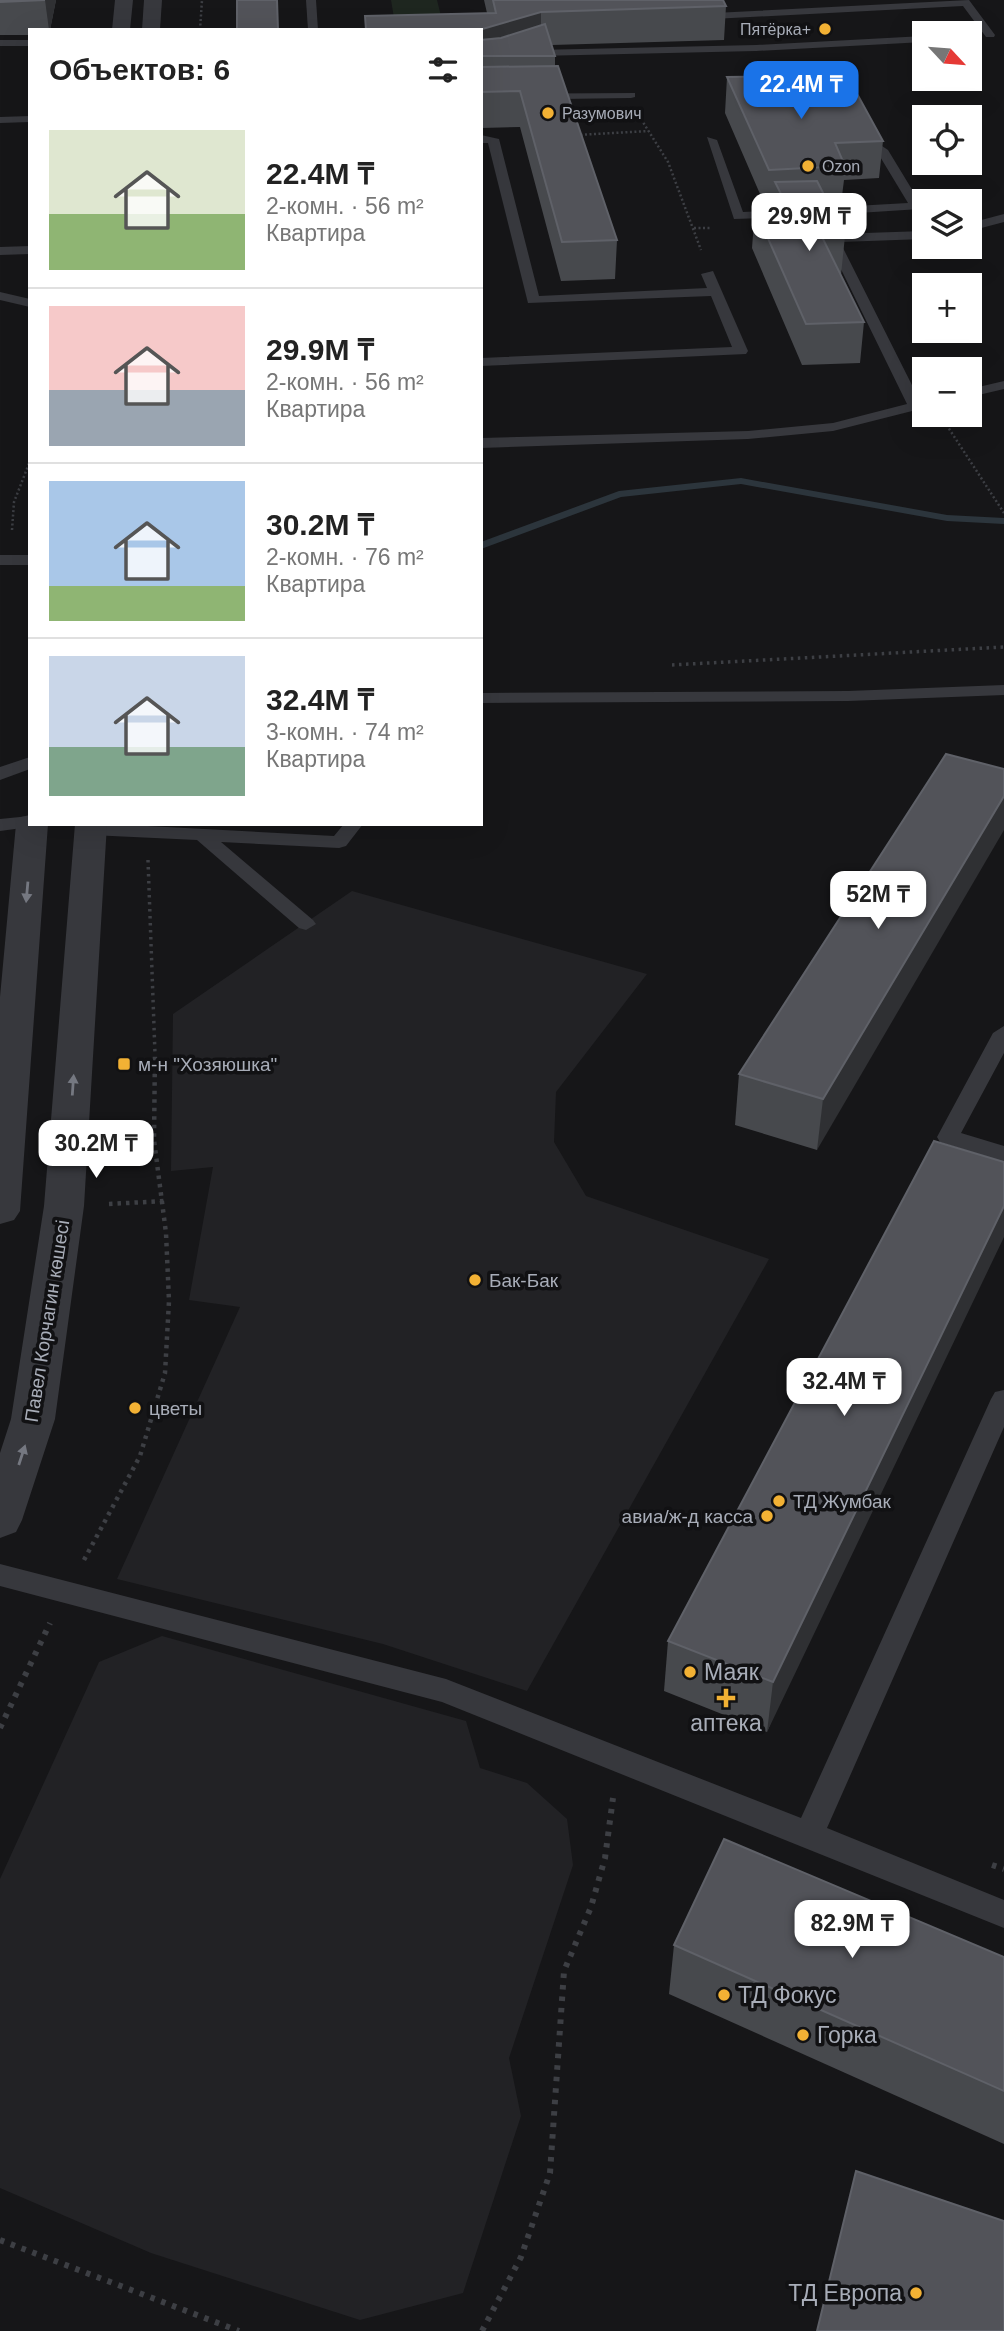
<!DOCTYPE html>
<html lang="ru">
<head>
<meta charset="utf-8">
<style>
	:root { --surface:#fff; --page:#f6f6f6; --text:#222; --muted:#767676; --line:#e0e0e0; --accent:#1a73e8 }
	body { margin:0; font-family:Helvetica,sans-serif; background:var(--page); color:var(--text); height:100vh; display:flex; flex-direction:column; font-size:26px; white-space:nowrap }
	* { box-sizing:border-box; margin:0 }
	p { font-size:23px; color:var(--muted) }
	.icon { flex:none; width:38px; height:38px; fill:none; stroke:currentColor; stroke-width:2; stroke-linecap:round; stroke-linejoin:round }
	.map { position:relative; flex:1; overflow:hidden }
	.drawer { position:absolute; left:28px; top:28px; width:455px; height:798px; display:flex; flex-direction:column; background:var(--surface); border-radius:0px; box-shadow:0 7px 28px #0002 }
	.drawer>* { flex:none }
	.needle { width:46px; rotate:116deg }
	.controls { position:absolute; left:912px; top:21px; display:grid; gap:14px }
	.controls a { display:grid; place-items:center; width:70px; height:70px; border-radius:0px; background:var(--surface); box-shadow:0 7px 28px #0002; font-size:35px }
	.price { position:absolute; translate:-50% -60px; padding:0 16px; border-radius:14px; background:#fff; color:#222; font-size:23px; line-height:46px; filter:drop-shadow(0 2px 4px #0008) }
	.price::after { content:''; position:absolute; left:50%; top:42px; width:21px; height:16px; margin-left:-10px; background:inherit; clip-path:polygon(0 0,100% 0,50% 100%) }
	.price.on { background:var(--accent); color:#fff }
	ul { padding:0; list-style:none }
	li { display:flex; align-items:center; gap:21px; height:175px; padding:0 21px }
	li+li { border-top:2px solid var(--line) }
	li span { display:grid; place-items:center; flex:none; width:196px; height:140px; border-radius:0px; color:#555 }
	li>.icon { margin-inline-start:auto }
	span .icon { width:84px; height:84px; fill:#fffc; stroke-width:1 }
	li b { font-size:30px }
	h2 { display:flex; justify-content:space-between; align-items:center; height:84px; padding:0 21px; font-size:30px }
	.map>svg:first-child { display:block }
</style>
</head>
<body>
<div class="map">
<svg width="1004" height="2331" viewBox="0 0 1004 2331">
	<rect width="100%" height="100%" fill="#161618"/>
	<g fill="#222225">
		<polygon points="352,891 647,974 556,1092 554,1142 586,1196 769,1259 527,1691 383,1644 117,1579 240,1307 189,1300 213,1167 171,1171 173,1014"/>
		<polygon points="162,1636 466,1721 480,1768 527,1783 567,1819 573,1865 509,2058 521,2116 463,2293 360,2320 151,2253 0,2188 0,1879 99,1662"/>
	</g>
	<polygon fill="#1e261f" points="391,0 437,0 441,16 394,18"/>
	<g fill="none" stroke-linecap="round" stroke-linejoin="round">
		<polygon fill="#2c353c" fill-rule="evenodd" points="741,478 947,515 1004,518 1004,524 947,521 741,484 621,497 481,549 481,542 619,491"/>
		<g stroke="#3d3f44" stroke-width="2.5" stroke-dasharray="2 2.5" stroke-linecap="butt">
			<polyline points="200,30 202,0"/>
			<polyline points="641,119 668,162 701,250"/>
			<polyline points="576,135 648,131"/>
			<polyline points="694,228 712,228"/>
			<polyline points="944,421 1004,513"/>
			<polyline points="12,530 14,502 30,461"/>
		</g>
		<g stroke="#3d3f44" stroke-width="3.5" stroke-dasharray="2.5 4.5" stroke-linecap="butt">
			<polyline points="672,665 1004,647"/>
			<polyline points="148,860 155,1054"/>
		</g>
		<g stroke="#3d3f44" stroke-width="4.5" stroke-dasharray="3.5 5" stroke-linecap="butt">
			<polyline points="109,1204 164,1201"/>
			<polyline points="84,1560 140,1456 165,1373 169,1301 166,1233 154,1140 155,1053"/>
		</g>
		<g stroke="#3d3f44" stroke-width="6" stroke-dasharray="4.5 7" stroke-linecap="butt">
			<polyline points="0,1728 50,1623"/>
			<polyline points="992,1865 1004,1869"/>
			<polyline points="0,2240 239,2331"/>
			<polyline points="482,2331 521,2257 550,2173 564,1971 591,1907 605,1858 613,1798"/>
		</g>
		<g fill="#37383d" fill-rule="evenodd">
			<polygon points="306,0 316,0 318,30 308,30"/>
			<polygon points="969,0 995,35 994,37 986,37 963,6 694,20 689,17 694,14"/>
			<polygon points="924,36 924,42 756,51 537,56 500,70 481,72 481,66 494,65 536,50 756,45"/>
			<rect x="0" y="40" width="30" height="6"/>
			<polygon points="635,93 635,97 631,98 481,100 481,94"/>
			<polygon points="30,116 30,122 0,123 0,117"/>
			<polygon points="481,135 499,139 539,296 707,288 701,274 713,271 748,351 746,354 481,366 481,358 732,347 711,296 528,303 488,143 481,143"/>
			<polygon points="707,137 717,140 743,212 784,210 790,214 788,217 734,219"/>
			<polygon points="882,146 888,150 922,206 920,209 827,215 836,234 924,231 924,239 840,242 920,401 924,400 924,408 833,431 748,439 481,448 481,438 748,431 833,423 907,404 813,212 819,208 908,203 876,150"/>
			<polygon points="1004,214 1004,222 970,231 970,223"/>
			<polygon points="30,246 30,254 0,255 0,247"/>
			<polygon points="0,292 30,299 30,307 0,300"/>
			<polygon points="1004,381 1004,389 970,397 970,389"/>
			<rect x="0" y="555" width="30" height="10"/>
			<polygon points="1004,685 1004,695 848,701 481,703 481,693 848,691"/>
			<polygon points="30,757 30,769 0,780 0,767"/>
			<polygon points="30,816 30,824 37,826 0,831 0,819"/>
			<polygon points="110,824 334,836 344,824 363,824 346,846 339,848 221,842 313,920 316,924 306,930 299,928 197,840 91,835 81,829 87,824"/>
			<polygon points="1004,1026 1004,1053 961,1133 1004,1146 1004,1162 940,1142 937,1137 993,1033"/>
			<polygon points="1004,1390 1004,1427 827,1828 1004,1900 1004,1928 442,1702 0,1586 0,1564 446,1679 801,1818 991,1399 995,1392"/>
		</g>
		<g fill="#37383d" fill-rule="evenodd">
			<polygon points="115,0 133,0 130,30 112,30"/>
			<polygon points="144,0 162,0 160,30 142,30"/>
			<polygon points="30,815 30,824 48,824 20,1211 14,1220 0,1224 0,997 16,824 21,817"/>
			<polygon points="75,824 107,824 84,1206 55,1419 22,1520 16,1532 0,1538 0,1453 11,1419 44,1206"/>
		</g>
	</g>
	<g fill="#47494d">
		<polygon points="0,0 56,0 50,30 30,30 30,35 0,35"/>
		<polygon points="484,0 723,0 726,6 724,40 552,45 555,56 555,66 617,240 615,279 561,281 520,127 481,128 481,30 365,30 365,16 487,13"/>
		<polygon points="727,77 808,91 883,141 879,178 844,180 841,204 829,205 845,236 841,275 864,322 860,363 802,365 752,248 755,209 773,209 773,208 766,208 725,113"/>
		<polygon points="946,754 817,1150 735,1125 739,1074"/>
		<polygon points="1004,1162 767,1732 664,1691 668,1641"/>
		<polygon points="674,1945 1004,1957 1004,2144 669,1994"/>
	</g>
	<g fill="#2f3033">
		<polygon points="45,0 56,0 50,30 49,30"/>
		<polygon points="541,12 541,46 481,56 481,30 479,30"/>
		<polygon points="1004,796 1004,830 817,1150 823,1099"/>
		<polygon points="1004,1206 1004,1237 767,1732 773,1682"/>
	</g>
	<g fill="#525359" stroke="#5f6168" stroke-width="2">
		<polygon points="0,0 45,0 0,2"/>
		<polygon points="237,0 277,0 278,30 237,30"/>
		<polygon points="493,0 723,0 726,6 541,12 479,30 366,30 365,16 496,13"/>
		<polygon points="545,24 555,56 481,56 481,40 501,38"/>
		<polygon points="558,66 617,240 562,242 520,91 481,92 481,67"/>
		<polygon points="800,76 808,91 855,90 883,141 835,143 845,166 769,170 727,77"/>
		<polygon points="817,181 845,236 822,237 864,322 806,324 755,209 788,208 775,182"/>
		<polygon points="946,754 1004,769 1004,796 823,1099 739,1074"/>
		<polygon points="934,1141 1004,1162 1004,1206 773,1682 668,1641"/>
		<polygon points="724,1839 1004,1957 1004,2091 674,1945"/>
		<polygon points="856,2171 1004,2221 1004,2331 817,2331"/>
	</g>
	<defs><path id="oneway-solid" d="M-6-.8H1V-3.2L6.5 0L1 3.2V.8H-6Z" transform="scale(1.75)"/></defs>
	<g fill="#757881">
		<use href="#oneway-solid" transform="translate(27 892) rotate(95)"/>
		<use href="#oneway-solid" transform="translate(73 1085) rotate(-86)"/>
		<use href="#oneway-solid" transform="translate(22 1455) rotate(-72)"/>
	</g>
	<g fill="#f2b134" stroke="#111113" stroke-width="2.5">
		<circle cx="825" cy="29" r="7"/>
		<circle cx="548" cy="113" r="7"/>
		<circle cx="808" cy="166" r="7"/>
		<rect x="117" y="1057" width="14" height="14" rx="3.5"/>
		<circle cx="475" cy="1280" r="7"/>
		<circle cx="135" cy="1408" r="7"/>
		<circle cx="779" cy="1501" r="7"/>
		<circle cx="767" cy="1516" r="7"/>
		<circle cx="690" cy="1672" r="7"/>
		<path d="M722.5 1687.5h7v7h7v7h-7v7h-7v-7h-7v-7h7z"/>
		<circle cx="724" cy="1995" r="7"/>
		<circle cx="803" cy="2035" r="7"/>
		<circle cx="916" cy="2293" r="7"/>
	</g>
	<g text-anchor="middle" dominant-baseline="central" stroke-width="7" stroke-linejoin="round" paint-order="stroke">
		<g font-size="16" fill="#a8adb8" stroke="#111113" text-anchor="start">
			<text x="811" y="29" text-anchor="end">Пятёрка+</text>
			<text x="562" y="113">Разумович</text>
			<text x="822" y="166">Ozon</text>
		</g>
		<g font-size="19" fill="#a8adb8" stroke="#111113" text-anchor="start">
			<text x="138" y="1064">м-н "Хозяюшка"</text>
			<text x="489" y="1280">Бак-Бак</text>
			<text x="149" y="1408">цветы</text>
			<text x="793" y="1501">ТД Жумбак</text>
			<text x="753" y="1516" text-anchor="end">авиа/ж-д касса</text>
		</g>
		<g font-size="19" fill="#a8adb8" stroke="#111113">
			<text transform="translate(47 1321) rotate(-81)">Павел Корчагин көшесі</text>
		</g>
		<g font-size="23" fill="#a8adb8" stroke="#111113" text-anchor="start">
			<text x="704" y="1672">Маяк</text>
			<text x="726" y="1723" text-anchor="middle">аптека</text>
			<text x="738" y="1995">ТД Фокус</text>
			<text x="817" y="2035">Горка</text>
			<text x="902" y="2293" text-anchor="end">ТД Европа</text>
		</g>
	</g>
</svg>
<div class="controls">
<a><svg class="needle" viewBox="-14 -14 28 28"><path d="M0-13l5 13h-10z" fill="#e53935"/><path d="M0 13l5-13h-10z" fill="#767676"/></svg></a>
<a><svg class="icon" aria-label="locate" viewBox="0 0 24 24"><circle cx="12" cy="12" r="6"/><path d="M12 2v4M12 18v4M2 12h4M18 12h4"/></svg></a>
<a><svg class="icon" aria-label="layers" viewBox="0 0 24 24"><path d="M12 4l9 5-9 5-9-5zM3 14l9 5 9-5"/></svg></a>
<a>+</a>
<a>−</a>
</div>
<b class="price on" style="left:801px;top:121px">22.4M ₸</b>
<b class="price" style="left:809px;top:253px">29.9M ₸</b>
<b class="price" style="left:878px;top:931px">52M ₸</b>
<b class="price" style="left:96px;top:1180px">30.2M ₸</b>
<b class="price" style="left:844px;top:1418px">32.4M ₸</b>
<b class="price" style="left:852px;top:1960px">82.9M ₸</b>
<section class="drawer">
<h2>Объектов: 6<svg class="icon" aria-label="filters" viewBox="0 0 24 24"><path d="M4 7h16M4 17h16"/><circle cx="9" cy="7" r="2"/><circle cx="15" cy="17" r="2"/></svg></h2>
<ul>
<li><span style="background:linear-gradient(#dfe7d0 60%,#8fb573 0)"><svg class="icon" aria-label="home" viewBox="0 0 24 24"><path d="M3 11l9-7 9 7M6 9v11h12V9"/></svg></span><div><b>22.4M ₸</b><p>2-комн. · 56 m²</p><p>Квартира</p></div></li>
<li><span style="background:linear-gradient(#f6c9c9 60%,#9aa5b1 0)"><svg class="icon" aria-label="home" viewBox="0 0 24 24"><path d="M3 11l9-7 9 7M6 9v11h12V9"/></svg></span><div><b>29.9M ₸</b><p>2-комн. · 56 m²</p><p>Квартира</p></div></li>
<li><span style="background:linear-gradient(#a9c7e8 75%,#8fb573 0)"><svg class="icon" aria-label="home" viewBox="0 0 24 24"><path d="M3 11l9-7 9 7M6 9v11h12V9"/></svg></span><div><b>30.2M ₸</b><p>2-комн. · 76 m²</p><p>Квартира</p></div></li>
<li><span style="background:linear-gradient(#c9d6e8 65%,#7fa58c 0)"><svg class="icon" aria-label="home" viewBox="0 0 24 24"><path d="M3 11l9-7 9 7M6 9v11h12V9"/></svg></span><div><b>32.4M ₸</b><p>3-комн. · 74 m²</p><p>Квартира</p></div></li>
</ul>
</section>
</div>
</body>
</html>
